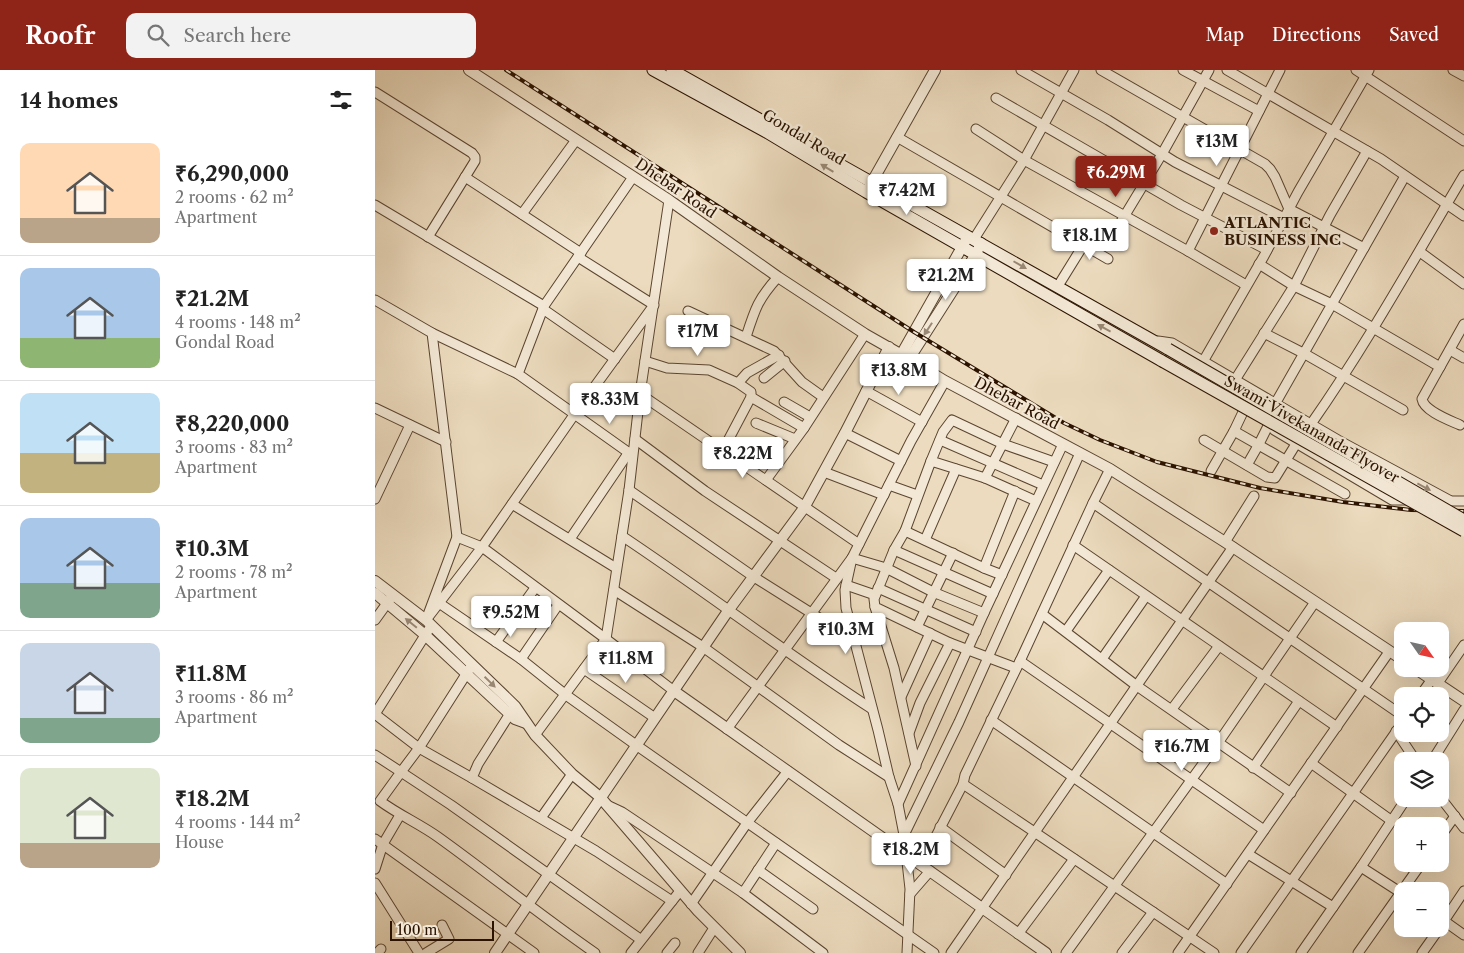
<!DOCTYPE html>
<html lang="en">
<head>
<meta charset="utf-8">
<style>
	:root { --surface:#fff; --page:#f2f2f2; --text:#222; --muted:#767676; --line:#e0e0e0; --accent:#8f2418 }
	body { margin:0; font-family:"Libre Caslon Text",serif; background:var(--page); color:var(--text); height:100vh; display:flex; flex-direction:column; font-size:19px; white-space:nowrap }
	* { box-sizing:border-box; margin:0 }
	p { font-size:16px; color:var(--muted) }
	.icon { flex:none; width:28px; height:28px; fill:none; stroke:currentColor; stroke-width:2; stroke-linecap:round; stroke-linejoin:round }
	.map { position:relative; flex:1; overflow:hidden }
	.drawer { display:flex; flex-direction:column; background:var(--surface); width:375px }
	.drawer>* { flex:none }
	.needle { width:32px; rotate:124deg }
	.fabs { position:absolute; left:1019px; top:552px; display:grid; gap:10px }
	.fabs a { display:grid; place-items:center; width:55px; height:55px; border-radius:10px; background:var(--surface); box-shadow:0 5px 20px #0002; font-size:25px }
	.scale { position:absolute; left:15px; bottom:12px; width:104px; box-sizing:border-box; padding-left:5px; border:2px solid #2b1300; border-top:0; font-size:14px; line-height:18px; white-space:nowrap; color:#2b1300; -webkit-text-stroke:4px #f3e8d5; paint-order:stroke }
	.price { position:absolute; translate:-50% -42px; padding:0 11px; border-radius:5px; background:#fff; color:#222; font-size:16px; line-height:32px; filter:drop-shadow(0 1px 2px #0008) }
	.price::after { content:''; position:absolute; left:50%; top:30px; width:15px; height:11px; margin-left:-8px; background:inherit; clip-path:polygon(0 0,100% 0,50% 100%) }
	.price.on { background:var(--accent); color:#fff }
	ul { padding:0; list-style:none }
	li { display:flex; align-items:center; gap:15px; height:125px; padding:0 20px }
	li+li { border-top:1px solid var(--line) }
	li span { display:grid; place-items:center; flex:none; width:140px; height:100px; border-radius:10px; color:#555 }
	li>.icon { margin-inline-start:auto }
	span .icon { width:60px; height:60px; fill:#fffc; stroke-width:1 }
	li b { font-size:21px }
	h2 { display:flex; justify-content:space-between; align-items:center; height:60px; padding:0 20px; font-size:21px }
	header { display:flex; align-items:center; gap:30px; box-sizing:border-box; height:70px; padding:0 25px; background:var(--accent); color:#fff }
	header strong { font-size:24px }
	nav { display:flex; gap:28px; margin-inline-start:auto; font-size:18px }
	.search { width:350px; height:45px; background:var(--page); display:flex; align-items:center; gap:12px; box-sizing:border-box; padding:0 18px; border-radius:10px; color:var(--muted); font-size:19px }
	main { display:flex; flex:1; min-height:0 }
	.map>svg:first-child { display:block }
</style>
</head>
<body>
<header>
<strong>Roofr</strong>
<div class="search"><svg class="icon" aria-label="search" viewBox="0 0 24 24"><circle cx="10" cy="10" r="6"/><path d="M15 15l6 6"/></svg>Search here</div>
<nav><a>Map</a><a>Directions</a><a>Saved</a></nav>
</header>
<main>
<section class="drawer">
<h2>14 homes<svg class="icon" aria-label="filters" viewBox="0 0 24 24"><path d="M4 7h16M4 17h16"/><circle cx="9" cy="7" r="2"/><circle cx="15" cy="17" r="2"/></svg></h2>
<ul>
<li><span style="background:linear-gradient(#ffd9b3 75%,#b9a48a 0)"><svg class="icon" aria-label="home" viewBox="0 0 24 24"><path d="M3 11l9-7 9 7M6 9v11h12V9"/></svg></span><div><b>₹6,290,000</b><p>2 rooms · 62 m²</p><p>Apartment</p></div></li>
<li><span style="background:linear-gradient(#a9c7e8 70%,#8fb573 0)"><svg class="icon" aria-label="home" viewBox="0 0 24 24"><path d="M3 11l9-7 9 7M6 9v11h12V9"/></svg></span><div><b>₹21.2M</b><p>4 rooms · 148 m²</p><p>Gondal Road</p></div></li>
<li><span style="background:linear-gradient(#bfe0f5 60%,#c2b280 0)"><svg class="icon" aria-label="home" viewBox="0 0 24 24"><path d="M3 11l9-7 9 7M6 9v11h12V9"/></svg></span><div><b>₹8,220,000</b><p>3 rooms · 83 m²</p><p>Apartment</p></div></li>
<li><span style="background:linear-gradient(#a9c7e8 65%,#7fa58c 0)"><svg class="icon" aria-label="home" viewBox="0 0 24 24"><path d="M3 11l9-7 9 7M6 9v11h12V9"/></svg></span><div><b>₹10.3M</b><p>2 rooms · 78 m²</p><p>Apartment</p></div></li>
<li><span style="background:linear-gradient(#c9d6e8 75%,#7fa58c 0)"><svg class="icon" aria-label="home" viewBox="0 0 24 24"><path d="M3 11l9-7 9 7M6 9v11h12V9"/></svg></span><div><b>₹11.8M</b><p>3 rooms · 86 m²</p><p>Apartment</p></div></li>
<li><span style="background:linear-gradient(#dfe7d0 75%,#b9a48a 0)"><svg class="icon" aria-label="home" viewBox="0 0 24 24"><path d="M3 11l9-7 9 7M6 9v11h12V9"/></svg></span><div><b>₹18.2M</b><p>4 rooms · 144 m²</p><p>House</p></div></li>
</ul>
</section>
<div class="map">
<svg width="1089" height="883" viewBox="0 0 1089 883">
	<rect width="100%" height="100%" fill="#ecdbbe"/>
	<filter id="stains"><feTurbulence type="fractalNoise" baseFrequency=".004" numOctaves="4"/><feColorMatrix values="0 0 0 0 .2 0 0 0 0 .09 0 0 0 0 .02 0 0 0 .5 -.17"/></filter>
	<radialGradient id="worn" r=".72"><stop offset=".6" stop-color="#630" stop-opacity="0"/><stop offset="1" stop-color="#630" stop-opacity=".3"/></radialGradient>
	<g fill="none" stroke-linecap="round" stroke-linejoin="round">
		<g stroke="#5b4530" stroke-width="11">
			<g id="minor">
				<polyline points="646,0 733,50 800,92 909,148"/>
				<polyline points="726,0 890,94 895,99 900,107 914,139 989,178"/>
				<polyline points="808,0 884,41"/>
				<polyline points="852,0 1006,89 1089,146"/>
				<polyline points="981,0 1089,71"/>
				<polyline points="1078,0 1089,6"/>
				<polyline points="0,22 97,83 100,87 100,91 53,167"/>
				<polyline points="621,28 806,135 892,180"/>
				<polyline points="601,59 649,90 813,181 871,215"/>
				<polyline points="522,67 733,189"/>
				<polyline points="90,107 206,183"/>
				<polyline points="0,135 169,236"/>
				<polyline points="147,144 201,70"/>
				<polyline points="738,165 787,84 834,0"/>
				<polyline points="599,169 649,90 699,0"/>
				<polyline points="813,181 905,0"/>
				<polyline points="1045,182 1089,214"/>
				<polyline points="203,187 279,235 199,345 107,477 231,569 299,621"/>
				<polyline points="884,194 919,216 957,234 1065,297"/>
				<polyline points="683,216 709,174"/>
				<polyline points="0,230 57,263 82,467"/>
				<polyline points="168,239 240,289"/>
				<polyline points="313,241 399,281 427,312 448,327"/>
				<polyline points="57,263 143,304"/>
				<polyline points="889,263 930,284 1028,340"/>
				<path d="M371,267C380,239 383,229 403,207"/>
				<polyline points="783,271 797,273 963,370 1074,430"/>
				<polyline points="1075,280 1089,288"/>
				<polyline points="270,291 292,298 334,300 363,313 376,322 376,327 348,380"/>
				<polyline points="822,302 889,186 923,122 994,0"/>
				<polyline points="389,308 410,291"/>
				<polyline points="860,310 919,216 955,145 992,81"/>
				<polyline points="363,313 372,303 404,285"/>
				<polyline points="491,321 547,352"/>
				<polyline points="265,324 484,474"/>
				<polyline points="376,327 429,358"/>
				<polyline points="409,332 435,347"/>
				<polyline points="900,334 1030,106"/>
				<polyline points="0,338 71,372"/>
				<polyline points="381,353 420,369"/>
				<path d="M936,354C992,274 1039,189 1089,105"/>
				<path d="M1085,355C1074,350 1049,341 1047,329L1089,254"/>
				<polyline points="899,360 1017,430 1034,430"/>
				<polyline points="859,361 970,424"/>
				<polyline points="470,363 526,391"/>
				<polyline points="260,369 330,421 461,508"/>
				<polyline points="565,370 668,415"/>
				<polyline points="829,370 892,407 900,408 921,374"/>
				<polyline points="257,385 143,304 169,236 258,107"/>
				<polyline points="556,391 568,362 577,350 628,374 679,392"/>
				<polyline points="872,395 884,374 893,356"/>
				<polyline points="836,401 859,361 868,342"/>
				<polyline points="449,402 509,425"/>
				<polyline points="610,408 641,348"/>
				<polyline points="391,410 429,358 490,264"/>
				<polyline points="514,415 542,425"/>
				<polyline points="254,420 379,507 479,570"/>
				<polyline points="0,429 35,355"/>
				<polyline points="1057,431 1089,431"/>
				<polyline points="718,433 1028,646"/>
				<polyline points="137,434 241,498"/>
				<polyline points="530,461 609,498 627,505"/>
				<path d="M247,466C331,522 412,584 497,639"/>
				<polygon points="82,467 107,477 51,550"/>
				<polyline points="195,469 254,382"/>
				<polyline points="550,470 581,399"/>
				<polyline points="850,472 879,426"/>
				<polyline points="698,475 962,657"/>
				<polyline points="519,480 618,524"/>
				<polyline points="609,498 640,421"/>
				<polyline points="471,515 500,525"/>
				<polyline points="503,518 601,562"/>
				<polyline points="239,520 328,577 464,675 514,707"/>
				<polyline points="64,533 146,589 191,625 261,675 559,883"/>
				<polyline points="500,537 519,598 541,696"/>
				<polyline points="667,544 762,616 916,723"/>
				<polyline points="0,550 18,525"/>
				<polyline points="542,557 578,483"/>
				<polyline points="691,561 734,500"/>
				<polyline points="121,572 160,518"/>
				<polyline points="146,589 183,535"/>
				<polyline points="727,589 771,526"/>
				<polyline points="645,591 889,760"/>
				<polyline points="641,598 575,573 500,537 499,529 519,480 530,461 556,391 610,408 661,431"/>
				<polyline points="209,599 280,648"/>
				<polyline points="1063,613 1089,575"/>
				<polyline points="1045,626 1057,609"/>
				<polyline points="526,627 555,563"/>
				<polyline points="138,639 103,694 97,708 221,781 297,831"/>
				<polyline points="797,639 844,576"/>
				<polyline points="0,644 44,678 26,702 76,735 265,869"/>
				<polyline points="0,644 56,556"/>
				<polyline points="616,650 852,814"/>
				<polyline points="352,659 477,488 511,498 558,522 609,543"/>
				<polyline points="1021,661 1041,691"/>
				<polyline points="534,663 545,633 575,573"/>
				<polyline points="160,665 231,569 254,420 265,324 294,130"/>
				<path d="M0,685L26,702L5,731C24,745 45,754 63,767C116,805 166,846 220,883"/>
				<polyline points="1057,691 1089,640"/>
				<polyline points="936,693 1017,751"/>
				<polyline points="878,698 924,631"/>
				<polyline points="97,708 44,678 97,595"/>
				<polyline points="588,714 839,883"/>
				<polyline points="1065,727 1089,758"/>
				<polyline points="523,734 609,543 688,374"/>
				<polyline points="232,735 247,742 368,823 448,883"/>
				<polyline points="166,748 197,704"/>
				<polyline points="565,757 631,805"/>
				<polyline points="529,765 584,652 705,383"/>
				<polyline points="1065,767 1080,746"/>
				<polyline points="0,769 159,883"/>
				<polyline points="873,784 958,837"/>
				<polyline points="546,795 588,714 590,705 645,591 718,433 735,399"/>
				<polyline points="986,797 1028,824"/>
				<polyline points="0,799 8,774 25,745"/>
				<polyline points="383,800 438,839"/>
				<polyline points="0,813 44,883"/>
				<polyline points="368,823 401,773"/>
				<polyline points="535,824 555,801"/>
				<polyline points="316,834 372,753 413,701"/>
				<polyline points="1065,848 1089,865"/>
				<polyline points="1065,857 1089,821"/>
				<polyline points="643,864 699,789"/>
				<polyline points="2,883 6,879"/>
				<polyline points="51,883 74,869 67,855"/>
				<polyline points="256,883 305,821"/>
				<polyline points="292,883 300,873"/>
				<polyline points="323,883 339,858"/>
				<polyline points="532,883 535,819 529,765 523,734 514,707 503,660 471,538 470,520 477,488 536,371 570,311"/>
				<polyline points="576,883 858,477"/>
				<polyline points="691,883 843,673 940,532"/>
				<polyline points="747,883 778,842"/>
				<polyline points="803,883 1014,582"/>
				<polyline points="866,883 1028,652"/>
				<polyline points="926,883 986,797 1031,729"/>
				<polyline points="983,883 1046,794"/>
				<polyline points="1047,883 1064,859"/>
			</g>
		</g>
		<g stroke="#5b4530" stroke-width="12">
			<g id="tertiary">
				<polyline points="94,0 294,130 403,207 490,264 534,289 570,311 735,399 850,472 1028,590"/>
				<polyline points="493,119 560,0"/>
				<polyline points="526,285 591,170"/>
				<polyline points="534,289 601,184 606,173"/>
				<polyline points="0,511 51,550 140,636 160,665 197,704 225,727 323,841 365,883"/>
				<polyline points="0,523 50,565 140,649 151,653"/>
				<polyline points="1041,599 1089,631"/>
				<polyline points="299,621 671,883"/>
				<polyline points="120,883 353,541 429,438 470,363 514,277"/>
			</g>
		</g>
		<g stroke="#2b1300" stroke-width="13">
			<g id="secondary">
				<polyline points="278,0 393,63 491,122 787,291"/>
				<polyline points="297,0 793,279"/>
			</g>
		</g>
		<use href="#minor" stroke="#f3e8d5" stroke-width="9"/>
		<use href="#tertiary" stroke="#f3e8d5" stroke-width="10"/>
		<use href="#secondary" stroke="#f3e8d5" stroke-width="11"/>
		<g stroke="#2b1300" stroke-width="4">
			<polyline id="rail" points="131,0 539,262 689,353 725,370 782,392 885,418 968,432 1036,440 1089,441"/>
		</g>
		<use href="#rail" stroke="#f3e8d5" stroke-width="2" stroke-dasharray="5.5" stroke-linecap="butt"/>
		<g stroke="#2b1300" stroke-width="13" stroke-linecap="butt">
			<g id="secondary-bridge">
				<polyline points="793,279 1089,450"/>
				<polyline points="787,291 1089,461"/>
			</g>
		</g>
		<use href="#secondary-bridge" stroke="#f3e8d5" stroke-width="11"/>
	</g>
	<defs><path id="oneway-solid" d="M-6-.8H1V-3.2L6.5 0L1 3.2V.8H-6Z" transform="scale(1.25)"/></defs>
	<g fill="#998875">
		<use href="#oneway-solid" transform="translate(452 98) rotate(-149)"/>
		<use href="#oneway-solid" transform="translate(645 195) rotate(30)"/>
		<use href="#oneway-solid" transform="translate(729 258) rotate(-151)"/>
		<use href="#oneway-solid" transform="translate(553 259) rotate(123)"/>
		<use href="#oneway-solid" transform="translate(1049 417) rotate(28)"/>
		<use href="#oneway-solid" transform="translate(36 553) rotate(-141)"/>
		<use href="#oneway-solid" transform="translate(115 612) rotate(44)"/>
	</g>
	<circle fill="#8f2418" stroke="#f3e8d5" stroke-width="2" cx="839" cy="161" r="5"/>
	<g text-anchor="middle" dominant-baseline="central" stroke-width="4.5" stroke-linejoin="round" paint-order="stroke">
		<g font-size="15" fill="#2b1300" stroke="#f3e8d5">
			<text transform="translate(429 67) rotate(31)">Gondal Road</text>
			<text transform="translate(301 118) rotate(34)">Dhebar Road</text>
			<text transform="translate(642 333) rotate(28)">Dhebar Road</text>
			<text transform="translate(937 359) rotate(30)">Swami Vivekananda Flyover</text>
		</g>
		<g font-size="15" font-weight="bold" fill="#2b1300" stroke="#f3e8d5" text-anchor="start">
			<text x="849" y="152">ATLANTIC<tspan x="849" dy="17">BUSINESS INC</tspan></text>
		</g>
	</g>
	<rect width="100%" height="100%" filter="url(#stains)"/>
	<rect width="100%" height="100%" fill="url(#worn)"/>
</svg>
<div class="fabs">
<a><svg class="needle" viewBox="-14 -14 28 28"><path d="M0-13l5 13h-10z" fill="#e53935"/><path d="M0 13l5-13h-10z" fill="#767676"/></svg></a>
<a><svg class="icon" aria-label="locate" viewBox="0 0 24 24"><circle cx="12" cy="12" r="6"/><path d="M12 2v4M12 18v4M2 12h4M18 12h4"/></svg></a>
<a><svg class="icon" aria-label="layers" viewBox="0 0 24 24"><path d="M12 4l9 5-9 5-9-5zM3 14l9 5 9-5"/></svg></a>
<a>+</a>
<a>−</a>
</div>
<div class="scale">100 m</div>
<b class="price" style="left:842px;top:97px">₹13M</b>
<b class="price on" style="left:741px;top:128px">₹6.29M</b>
<b class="price" style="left:532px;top:146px">₹7.42M</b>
<b class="price" style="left:715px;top:191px">₹18.1M</b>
<b class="price" style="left:571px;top:231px">₹21.2M</b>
<b class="price" style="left:323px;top:287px">₹17M</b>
<b class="price" style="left:524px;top:326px">₹13.8M</b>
<b class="price" style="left:235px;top:355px">₹8.33M</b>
<b class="price" style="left:368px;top:409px">₹8.22M</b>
<b class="price" style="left:136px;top:568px">₹9.52M</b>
<b class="price" style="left:471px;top:585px">₹10.3M</b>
<b class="price" style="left:251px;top:614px">₹11.8M</b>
<b class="price" style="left:807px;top:702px">₹16.7M</b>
<b class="price" style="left:536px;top:805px">₹18.2M</b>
</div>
</main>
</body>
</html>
